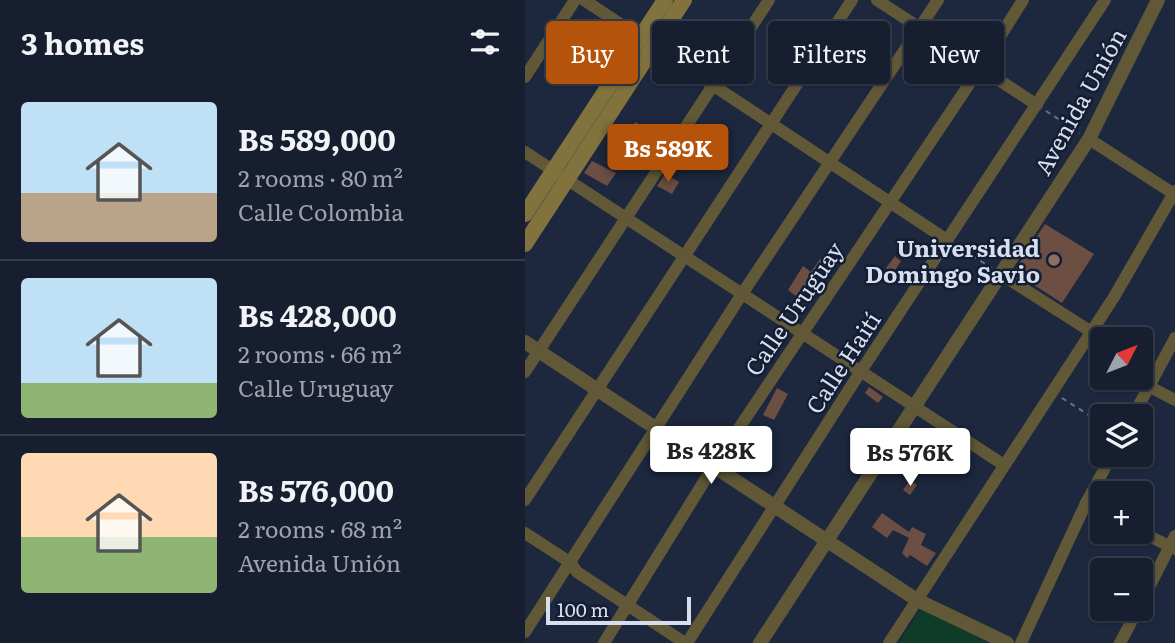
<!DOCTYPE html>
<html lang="en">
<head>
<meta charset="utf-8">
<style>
	:root { --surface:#161e2f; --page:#232b3b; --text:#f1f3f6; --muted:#9ea2aa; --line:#353c4b; --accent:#b45309 }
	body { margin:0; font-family:Literata,serif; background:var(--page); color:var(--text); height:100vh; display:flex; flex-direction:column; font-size:26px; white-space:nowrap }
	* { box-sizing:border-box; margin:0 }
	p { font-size:23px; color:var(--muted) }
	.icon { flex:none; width:38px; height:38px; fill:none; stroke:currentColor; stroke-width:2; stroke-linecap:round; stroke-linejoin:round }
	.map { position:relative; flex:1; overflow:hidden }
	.drawer { display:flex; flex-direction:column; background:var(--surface); width:525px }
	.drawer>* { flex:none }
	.hud { position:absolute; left:21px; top:21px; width:523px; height:63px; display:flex; gap:14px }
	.needle { width:46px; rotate:48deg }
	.controls { position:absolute; left:565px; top:327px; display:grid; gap:14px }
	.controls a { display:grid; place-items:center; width:63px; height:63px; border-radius:7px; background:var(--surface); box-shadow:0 2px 5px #0004,0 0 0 2px var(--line); font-size:35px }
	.scale { position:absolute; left:21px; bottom:18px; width:145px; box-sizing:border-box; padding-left:7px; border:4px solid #d7dfee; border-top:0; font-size:19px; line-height:24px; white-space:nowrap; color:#d7dfee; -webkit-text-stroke:5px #131e34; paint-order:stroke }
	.price { position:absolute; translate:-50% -60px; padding:0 16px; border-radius:7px; background:#fff; color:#222; font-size:23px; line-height:46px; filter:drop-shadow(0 2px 4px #0008) }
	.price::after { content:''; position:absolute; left:50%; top:42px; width:21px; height:16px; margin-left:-10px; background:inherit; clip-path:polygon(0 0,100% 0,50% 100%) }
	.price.on { background:var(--accent); color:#fff }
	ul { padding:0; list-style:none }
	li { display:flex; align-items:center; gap:21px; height:175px; padding:0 21px }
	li+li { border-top:2px solid var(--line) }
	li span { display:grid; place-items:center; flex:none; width:196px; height:140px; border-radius:7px; color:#555 }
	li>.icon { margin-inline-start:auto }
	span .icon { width:84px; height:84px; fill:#fffc; stroke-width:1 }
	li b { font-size:30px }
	h2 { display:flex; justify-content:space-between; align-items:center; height:84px; padding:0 21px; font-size:30px }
	.chip { padding:0 24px; border-radius:7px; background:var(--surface); box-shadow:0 2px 5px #0004,0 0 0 2px var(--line); font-size:24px; line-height:63px }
	.chip.on { background:var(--accent); color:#fff }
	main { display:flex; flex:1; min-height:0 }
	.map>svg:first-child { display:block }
</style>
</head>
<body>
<main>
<section class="drawer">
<h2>3 homes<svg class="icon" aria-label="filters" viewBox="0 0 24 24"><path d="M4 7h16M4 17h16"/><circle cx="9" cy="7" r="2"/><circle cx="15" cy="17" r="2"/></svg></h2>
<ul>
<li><span style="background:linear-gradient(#bfe0f5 65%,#b9a48a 0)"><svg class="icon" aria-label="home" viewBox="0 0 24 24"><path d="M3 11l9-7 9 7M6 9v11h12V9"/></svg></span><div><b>Bs 589,000</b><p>2 rooms · 80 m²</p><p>Calle Colombia</p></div></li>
<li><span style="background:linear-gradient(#bfe0f5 75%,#8fb573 0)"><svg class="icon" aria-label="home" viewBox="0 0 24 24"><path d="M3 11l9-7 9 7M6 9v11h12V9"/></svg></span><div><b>Bs 428,000</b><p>2 rooms · 66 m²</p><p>Calle Uruguay</p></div></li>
<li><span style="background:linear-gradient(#ffd9b3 60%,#8fb573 0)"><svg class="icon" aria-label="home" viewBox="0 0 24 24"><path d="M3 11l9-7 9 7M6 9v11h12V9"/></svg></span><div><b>Bs 576,000</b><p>2 rooms · 68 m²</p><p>Avenida Unión</p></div></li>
</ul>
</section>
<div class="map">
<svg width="650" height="643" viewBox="0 0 650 643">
	<rect width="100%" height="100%" fill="#1d283f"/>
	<polygon fill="#0e3c28" points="396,609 463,643 374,643"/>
	<g fill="#6c4e42">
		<polygon points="75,21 94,34 80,56 87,60 77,75 51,58"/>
		<polygon points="110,122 119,127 112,138 104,132"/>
		<polygon points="164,140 172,145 166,154 159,149"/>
		<polygon points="192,146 198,151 186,165 179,161"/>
		<polygon points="67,161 91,173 82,186 59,173"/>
		<polygon points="140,174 154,182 147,194 132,186"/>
		<polygon points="520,224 569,254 537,303 492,274 490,270"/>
		<polygon points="370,256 376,261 368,273 361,268"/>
		<polygon points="295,259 301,264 284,288 279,285 271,296 263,290 278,266 286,272"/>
		<polygon points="335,340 343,345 334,357 326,352"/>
		<polygon points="344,387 358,397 353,403 340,393"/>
		<polygon points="252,388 263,394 249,420 238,415"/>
		<polygon points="385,480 392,485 385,495 378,490"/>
		<polygon points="357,513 384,532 387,527 401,534 396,545 411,553 402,566 385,555 382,558 377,553 384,538 368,530 362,538 347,527"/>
	</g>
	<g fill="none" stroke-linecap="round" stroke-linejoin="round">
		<g stroke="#687286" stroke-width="2" stroke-dasharray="5 5" stroke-linecap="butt">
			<polyline points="521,111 555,133"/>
			<polyline points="430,245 467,268"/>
			<polyline points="537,398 578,424"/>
		</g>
		<g stroke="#615838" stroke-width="12">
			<polyline points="59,0 422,240"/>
			<polyline points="352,0 512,105"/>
			<polyline points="0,77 50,0"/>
			<polyline points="564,139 649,194"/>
			<polyline points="0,152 479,465"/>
			<polyline points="477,275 565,331"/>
			<polyline points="0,372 244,0"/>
			<polyline points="625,387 650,400"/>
			<polyline points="608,416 650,338"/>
			<polyline points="0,500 327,0"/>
			<polyline points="561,503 578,512"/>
			<polyline points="616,532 650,549"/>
			<polyline points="0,533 46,563 52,572 160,643"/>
			<polyline points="616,603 650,536"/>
			<polyline points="0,632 217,294 413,0"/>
			<polyline points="79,643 188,467 455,68 498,0"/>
			<polyline points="162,643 336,371 580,0"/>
			<polyline points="364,643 589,297 650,191"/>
			<polyline points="496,643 561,503 587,455"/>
			<polyline points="595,643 613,609"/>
		</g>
		<g stroke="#615838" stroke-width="14">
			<polyline points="0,342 392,600 482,643"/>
			<polyline points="235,643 564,139 633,0"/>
		</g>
		<g stroke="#81723e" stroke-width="16">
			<polyline points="0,214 140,0"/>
			<polyline points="0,244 159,0"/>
		</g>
	</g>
	<circle fill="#8d6e63" stroke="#131e34" stroke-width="2.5" cx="529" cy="260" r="7"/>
	<g text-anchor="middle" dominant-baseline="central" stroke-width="5" stroke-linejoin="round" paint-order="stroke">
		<g font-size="23" fill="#d7dfee" stroke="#131e34">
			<text transform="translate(554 101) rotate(-61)">Avenida Unión</text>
			<text transform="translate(268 308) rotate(-56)">Calle Uruguay</text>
			<text transform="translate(317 362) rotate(-57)">Calle Haití</text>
		</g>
		<g font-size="23" font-weight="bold" fill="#d7dfee" stroke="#131e34" text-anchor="end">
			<text x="515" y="247">Universidad<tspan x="515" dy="26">Domingo Savio</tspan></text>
		</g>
	</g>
</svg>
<div class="controls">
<a><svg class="needle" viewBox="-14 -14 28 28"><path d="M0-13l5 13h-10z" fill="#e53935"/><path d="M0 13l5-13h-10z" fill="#9ea2aa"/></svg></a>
<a><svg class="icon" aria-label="layers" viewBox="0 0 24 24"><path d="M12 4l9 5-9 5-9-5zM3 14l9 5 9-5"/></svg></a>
<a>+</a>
<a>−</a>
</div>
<div class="scale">100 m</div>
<b class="price on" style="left:143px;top:184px">Bs 589K</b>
<b class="price" style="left:186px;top:486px">Bs 428K</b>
<b class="price" style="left:385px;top:488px">Bs 576K</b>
<div class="hud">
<a class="chip on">Buy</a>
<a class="chip">Rent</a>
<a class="chip">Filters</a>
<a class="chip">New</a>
</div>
</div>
</main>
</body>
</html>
